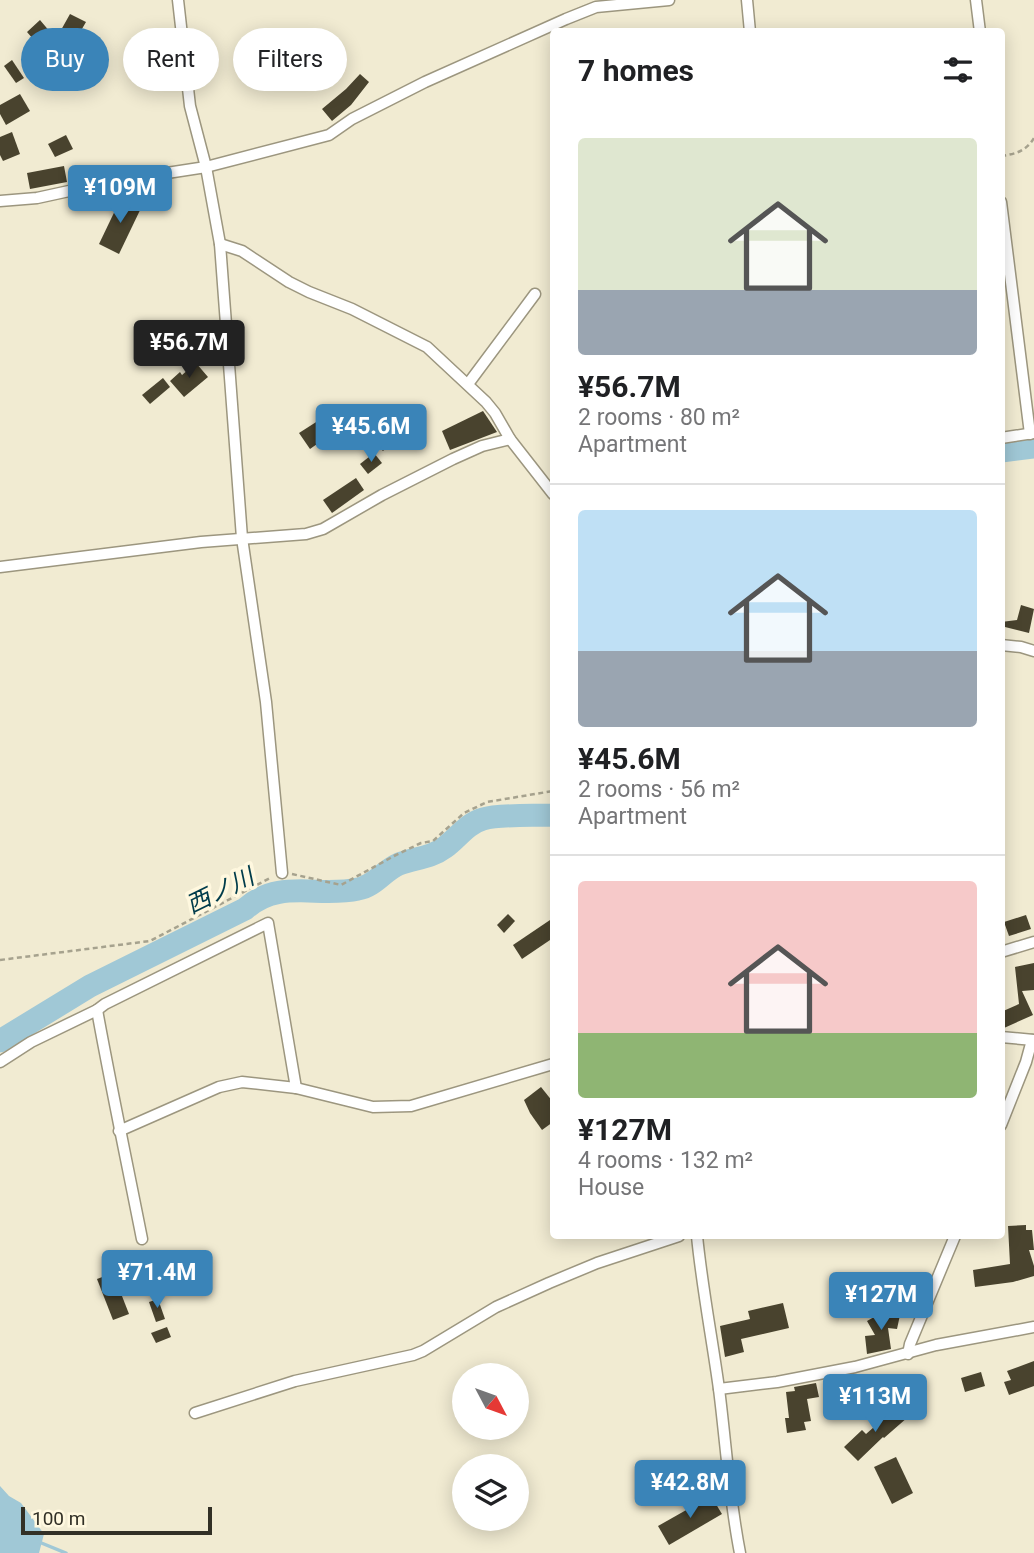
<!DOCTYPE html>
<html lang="en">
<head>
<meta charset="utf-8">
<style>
	:root { --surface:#fff; --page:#f2f2f2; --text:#202124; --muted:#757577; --line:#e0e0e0; --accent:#3a84b8 }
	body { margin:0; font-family:Roboto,"Noto Sans JP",sans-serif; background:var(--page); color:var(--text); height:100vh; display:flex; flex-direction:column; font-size:26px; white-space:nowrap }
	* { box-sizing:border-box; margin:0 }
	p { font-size:23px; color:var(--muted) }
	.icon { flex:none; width:38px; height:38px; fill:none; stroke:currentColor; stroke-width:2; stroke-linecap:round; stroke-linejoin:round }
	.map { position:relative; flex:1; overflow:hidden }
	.side { position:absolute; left:550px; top:28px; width:455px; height:1211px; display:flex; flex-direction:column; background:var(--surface); border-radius:7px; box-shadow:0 4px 18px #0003 }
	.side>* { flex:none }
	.banner { position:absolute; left:21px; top:28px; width:424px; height:63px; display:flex; gap:14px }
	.needle { width:46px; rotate:131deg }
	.tools { position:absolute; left:452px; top:1363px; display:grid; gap:14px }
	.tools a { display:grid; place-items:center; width:77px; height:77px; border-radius:50%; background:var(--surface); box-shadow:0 4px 18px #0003; font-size:35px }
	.scale { position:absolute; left:21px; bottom:18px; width:191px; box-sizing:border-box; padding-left:7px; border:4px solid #323026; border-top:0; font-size:19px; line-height:24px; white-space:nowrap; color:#323026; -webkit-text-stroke:5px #fff8df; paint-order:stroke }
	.price { position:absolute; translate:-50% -60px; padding:0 16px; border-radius:7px; background:var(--accent); color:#fff; font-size:23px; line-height:46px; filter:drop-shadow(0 2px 4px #0008) }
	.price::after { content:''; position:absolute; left:50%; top:42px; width:21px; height:16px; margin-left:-10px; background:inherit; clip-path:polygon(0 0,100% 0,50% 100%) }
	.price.selected { background:#222; color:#fff }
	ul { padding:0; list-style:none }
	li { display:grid; align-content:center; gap:14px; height:371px; padding:0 28px }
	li+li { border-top:2px solid var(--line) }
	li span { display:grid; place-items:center; height:217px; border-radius:7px; color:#555 }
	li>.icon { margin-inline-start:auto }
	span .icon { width:126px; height:126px; fill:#fffc; stroke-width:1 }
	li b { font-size:30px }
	h2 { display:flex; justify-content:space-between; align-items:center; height:84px; padding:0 28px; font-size:30px }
	.chip { padding:0 24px; border-radius:32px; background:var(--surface); box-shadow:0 4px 18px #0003; font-size:24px; line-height:63px }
	.chip.selected { background:var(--accent); color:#fff }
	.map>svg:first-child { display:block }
</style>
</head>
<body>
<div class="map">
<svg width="1034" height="1553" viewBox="0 0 1034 1553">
	<rect width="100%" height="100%" fill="#f1ebd2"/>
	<polygon fill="#a0c8d6" points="0,1486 9,1496 21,1503 44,1534 39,1553 0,1553"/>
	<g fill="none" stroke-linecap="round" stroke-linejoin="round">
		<polyline stroke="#a0c8d6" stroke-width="3.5" points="39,1542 66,1553"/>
		<g stroke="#a0c8d6" stroke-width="23">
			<polyline points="1001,451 1034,447"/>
			<path d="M0,1041L90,986L245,909C279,878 318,898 358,889C375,886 383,871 399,864C414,858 431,858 444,848C458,838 466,824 483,819C500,814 534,816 553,815"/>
		</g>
	</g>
	<g fill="#49432e">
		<polygon points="70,14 86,22 65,58 41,45 40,47 27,32 40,20 56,39"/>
		<polygon points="12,60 24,78 16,83 4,66"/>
		<polygon points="360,74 369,82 351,105 332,121 322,109 346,89"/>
		<polygon points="20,94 30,111 6,125 0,114 0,105"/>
		<polygon points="12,132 20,154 3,161 0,155 0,137"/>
		<polygon points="66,135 73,149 55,157 48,144"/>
		<polygon points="64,166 67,182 30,189 27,173"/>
		<polygon points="122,196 142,206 119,254 99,244"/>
		<polygon points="196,363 208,377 184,397 170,381 180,372 182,375"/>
		<polygon points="163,378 170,387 150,404 142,395"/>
		<polygon points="338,408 348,422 310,449 299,433"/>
		<polygon points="402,408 414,420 383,451 375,443 387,432 383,427"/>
		<polygon points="483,411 497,432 450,450 442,431"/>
		<polygon points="374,453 382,463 368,474 360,464"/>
		<polygon points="356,478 364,490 332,513 323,500"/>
		<polygon points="1021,605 1034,609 1029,633 1001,626 1001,622 1017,620"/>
		<polygon points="508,914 515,921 504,933 497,925"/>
		<polygon points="1026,915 1031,929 1009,936 1004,922"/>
		<polygon points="553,918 553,938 522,959 513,945"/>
		<polygon points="1034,963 1034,990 1022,991 1033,1015 1004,1028 1001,1012 1019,1004 1015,967"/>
		<polygon points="541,1087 553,1102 553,1122 542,1130 530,1113 524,1100"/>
		<polygon points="1026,1225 1026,1230 1032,1230 1034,1250 1029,1250 1034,1266 1034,1276 1013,1282 975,1287 973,1270 1010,1264 1008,1226"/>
		<polygon points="113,1273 129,1314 113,1320 97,1279"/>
		<polygon points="158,1299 165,1319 156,1322 149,1302"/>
		<polygon points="783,1303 789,1328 741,1339 744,1352 725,1357 720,1326 750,1319 748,1311"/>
		<polygon points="883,1312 900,1315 897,1329 888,1328 891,1349 867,1354 865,1336 875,1335 867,1321"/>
		<polygon points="167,1327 171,1337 156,1343 151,1333"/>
		<polygon points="1034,1361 1034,1386 1009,1395 1004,1382 1011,1380 1007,1371"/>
		<polygon points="981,1372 985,1386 965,1392 961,1378"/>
		<polygon points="865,1374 874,1384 844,1415 831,1404"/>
		<polygon points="899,1375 912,1388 903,1397 890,1385"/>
		<polygon points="816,1383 819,1397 807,1399 811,1421 804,1422 806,1430 787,1433 785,1418 789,1418 786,1392 795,1391 794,1387"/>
		<polygon points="898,1406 908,1417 884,1438 883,1437 858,1461 844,1447 862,1430 866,1434"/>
		<polygon points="896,1457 913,1493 892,1504 874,1467"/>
		<polygon points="711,1496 722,1514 669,1545 658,1526"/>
	</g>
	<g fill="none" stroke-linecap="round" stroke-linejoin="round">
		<g stroke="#9c967f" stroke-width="13">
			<g id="minor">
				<polyline points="178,0 190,106 206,167 220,244 242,538 266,702 282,873"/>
				<polyline points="747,0 750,32"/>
				<polyline points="976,0 980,32"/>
				<polyline points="0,201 37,198 115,181 206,167 329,135 352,119 425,82 566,19 596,7 669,0"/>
				<polyline points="1001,202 1030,434"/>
				<polyline points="220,244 242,251 289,282 309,292 352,309 427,347 486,402 495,413 510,439 553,494"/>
				<polyline points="468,384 535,294"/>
				<polyline points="1001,438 1034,433"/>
				<polyline points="0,567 201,542 306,534 323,529 382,495 453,459 482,446 510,439"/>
				<polyline points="1001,645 1021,647 1034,651"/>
				<polyline points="1001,952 1034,942"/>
				<path d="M97,1010C111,1087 127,1163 142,1239"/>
				<polyline points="1001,1037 1034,1040"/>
				<polyline points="0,1062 31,1042 97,1010 105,1004 268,923 296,1088"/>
				<polyline points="1001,1125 1026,1062 1032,1040"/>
				<polyline points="119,1131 219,1087 242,1082 296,1088 373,1107 411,1106 553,1064"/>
				<path d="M697,1236C702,1287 712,1338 719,1389C726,1444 729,1497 740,1553"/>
				<polyline points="908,1354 910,1344 955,1236"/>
				<polyline points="719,1389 777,1382 855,1367 936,1345 1034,1327"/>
				<polyline points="195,1413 295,1381 413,1355 423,1351 496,1307 549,1283 597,1263 679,1236"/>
			</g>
		</g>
		<g stroke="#a6a28e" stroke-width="2.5" stroke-dasharray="5 3.5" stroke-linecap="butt">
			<path d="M1001,156C1016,154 1026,151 1034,138"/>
			<polyline points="292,874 341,885 394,856 421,843 433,841 464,813 487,802 553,791"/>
			<polyline points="0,960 150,941 272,877"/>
		</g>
		<use href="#minor" stroke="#fff" stroke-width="10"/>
	</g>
	<g text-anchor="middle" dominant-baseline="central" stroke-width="7" stroke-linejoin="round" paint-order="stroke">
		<g font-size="24" font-style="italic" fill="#003c4b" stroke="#fff8df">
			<text transform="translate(220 891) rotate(-26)">西ノ川</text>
		</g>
	</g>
</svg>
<div class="tools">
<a><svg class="needle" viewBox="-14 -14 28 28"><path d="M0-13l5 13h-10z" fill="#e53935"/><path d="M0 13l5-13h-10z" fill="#757577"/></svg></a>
<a><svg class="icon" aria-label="layers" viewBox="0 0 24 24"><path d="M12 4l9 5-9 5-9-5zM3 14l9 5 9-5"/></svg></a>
</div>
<div class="scale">100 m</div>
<b class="price" style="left:120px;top:225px">¥109M</b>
<b class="price selected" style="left:189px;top:380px">¥56.7M</b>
<b class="price" style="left:371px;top:464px">¥45.6M</b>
<b class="price" style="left:157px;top:1310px">¥71.4M</b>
<b class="price" style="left:881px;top:1332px">¥127M</b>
<b class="price" style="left:875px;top:1434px">¥113M</b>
<b class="price" style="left:690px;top:1520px">¥42.8M</b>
<div class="banner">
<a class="chip selected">Buy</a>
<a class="chip">Rent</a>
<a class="chip">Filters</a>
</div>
<section class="side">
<h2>7 homes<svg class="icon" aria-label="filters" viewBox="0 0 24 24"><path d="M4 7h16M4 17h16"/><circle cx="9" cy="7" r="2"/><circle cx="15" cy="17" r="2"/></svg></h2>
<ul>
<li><span style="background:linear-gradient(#dfe7d0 70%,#9aa5b1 0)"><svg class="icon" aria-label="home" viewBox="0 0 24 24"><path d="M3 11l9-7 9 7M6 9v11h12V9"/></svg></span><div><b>¥56.7M</b><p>2 rooms · 80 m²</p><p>Apartment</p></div></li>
<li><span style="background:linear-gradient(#bfe0f5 65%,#9aa5b1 0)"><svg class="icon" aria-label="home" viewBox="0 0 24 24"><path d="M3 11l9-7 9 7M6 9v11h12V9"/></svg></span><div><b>¥45.6M</b><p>2 rooms · 56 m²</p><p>Apartment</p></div></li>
<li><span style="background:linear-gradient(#f6c9c9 70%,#8fb573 0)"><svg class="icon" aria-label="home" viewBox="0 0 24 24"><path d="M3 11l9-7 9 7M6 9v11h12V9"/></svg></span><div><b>¥127M</b><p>4 rooms · 132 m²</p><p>House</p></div></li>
</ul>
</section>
</div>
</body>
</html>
